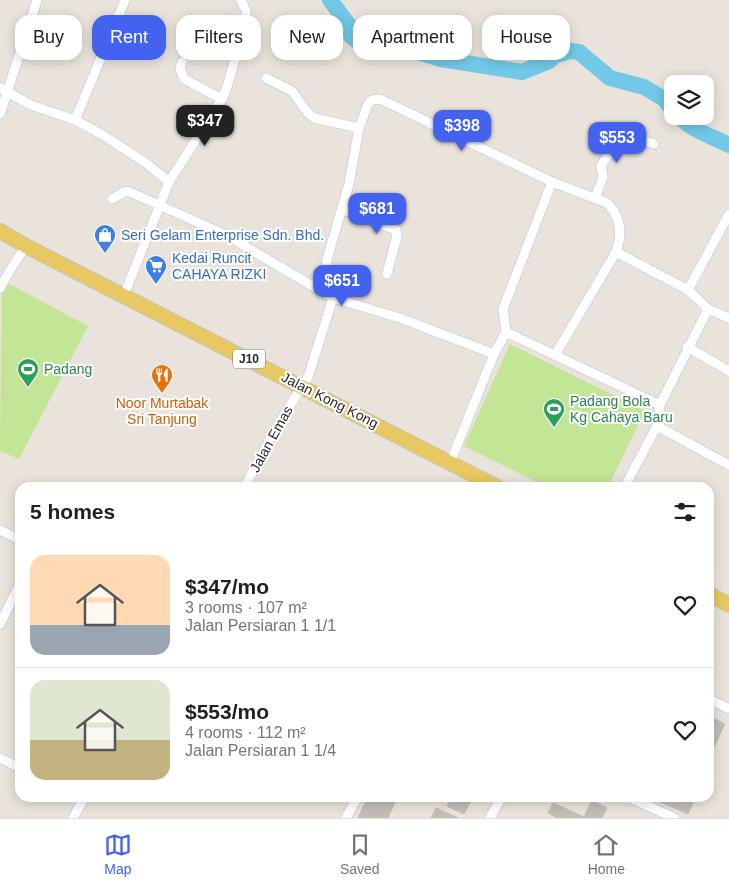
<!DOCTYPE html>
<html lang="en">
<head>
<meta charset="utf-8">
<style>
	:root { --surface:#fff; --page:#f2f2f2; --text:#202124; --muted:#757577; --line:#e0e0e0; --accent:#4262ef }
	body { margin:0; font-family:Arial,sans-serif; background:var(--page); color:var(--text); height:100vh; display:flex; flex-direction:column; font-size:19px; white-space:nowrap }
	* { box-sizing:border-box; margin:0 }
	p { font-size:16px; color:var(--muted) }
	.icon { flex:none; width:28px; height:28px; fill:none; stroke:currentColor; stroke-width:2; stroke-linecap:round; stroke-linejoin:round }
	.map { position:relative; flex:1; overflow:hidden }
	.drawer { position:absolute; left:15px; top:482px; width:699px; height:320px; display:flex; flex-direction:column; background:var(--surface); border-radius:15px; box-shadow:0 2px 12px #0003 }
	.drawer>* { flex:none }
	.hud { position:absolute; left:15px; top:15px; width:700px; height:45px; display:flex; gap:10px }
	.tools { position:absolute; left:664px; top:75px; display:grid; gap:10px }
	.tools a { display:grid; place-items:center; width:50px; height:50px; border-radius:10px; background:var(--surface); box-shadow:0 2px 12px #0003; font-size:25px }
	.price { position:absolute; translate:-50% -42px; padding:0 11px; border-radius:10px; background:var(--accent); color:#fff; font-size:16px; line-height:32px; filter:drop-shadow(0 1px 2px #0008) }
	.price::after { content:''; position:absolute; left:50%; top:30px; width:15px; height:11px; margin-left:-8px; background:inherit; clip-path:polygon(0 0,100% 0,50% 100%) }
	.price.on { background:#222; color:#fff }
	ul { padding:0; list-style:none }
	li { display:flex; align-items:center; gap:15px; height:125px; padding:0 15px }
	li+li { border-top:1px solid var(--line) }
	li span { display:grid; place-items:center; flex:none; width:140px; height:100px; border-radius:15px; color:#555 }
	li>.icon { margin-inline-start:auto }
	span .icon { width:60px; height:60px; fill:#fffc; stroke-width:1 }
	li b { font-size:21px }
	h2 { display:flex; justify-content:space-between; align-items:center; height:60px; padding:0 15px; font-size:21px }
	.tag { padding:0 18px; border-radius:15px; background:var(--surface); box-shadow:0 2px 12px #0003; font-size:18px; line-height:45px }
	.tag.on { background:var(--accent); color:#fff }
	.tabs { display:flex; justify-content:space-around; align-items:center; height:70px; border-top:1px solid var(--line); background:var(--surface); font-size:14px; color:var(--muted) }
	.tabs a { display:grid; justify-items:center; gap:2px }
	.tabs .on { color:var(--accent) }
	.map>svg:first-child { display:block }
</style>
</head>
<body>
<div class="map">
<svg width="729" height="818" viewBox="0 0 729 818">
	<rect width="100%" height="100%" fill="#eae3db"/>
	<g fill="#c3e596">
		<polygon points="2,280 88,326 19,459 0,451"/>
		<polygon points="510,344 645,411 608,487 547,487 464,446"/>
	</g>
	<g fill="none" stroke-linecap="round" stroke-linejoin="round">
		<g stroke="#72c8e7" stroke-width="16">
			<polyline points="330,0 348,24 351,36 357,41 368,46 411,50 441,59 522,72 549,61 556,55 570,51 579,52 610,78 644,87 664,99 672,109"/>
			<path d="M679,116C692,131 712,136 729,145"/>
		</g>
	</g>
	<g fill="#c2bdb7" stroke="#c5bfb5">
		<polygon points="709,716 725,724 714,747 709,744"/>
		<polygon points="367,798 397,798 388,818 358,818"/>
		<polygon points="451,798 464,798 471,801 464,814 447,806"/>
		<polygon points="651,798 695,798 688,814"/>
		<polygon points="592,800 607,808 602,818 557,818 548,813 553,803 584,817"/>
		<polygon points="436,808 458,818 431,818"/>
	</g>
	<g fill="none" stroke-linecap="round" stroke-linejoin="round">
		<g stroke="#d0d3e1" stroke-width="11">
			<g id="street">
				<polyline points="182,62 180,69 184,79 222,99"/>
				<polyline points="266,78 292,91 307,112 314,118 359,128"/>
				<polyline points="0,88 31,105 75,120 101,134 146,163 169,182"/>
				<polyline points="0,114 37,0"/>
				<polyline points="75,120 125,0"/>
				<polyline points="595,198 603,177 601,166 608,155 619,149 622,140 631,136 654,144"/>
				<polyline points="112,199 126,191 132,193 226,235 333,298 400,318 494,354"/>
				<polyline points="342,209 396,230 397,236 387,274"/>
				<polyline points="616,252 688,290 708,309 729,318"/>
				<polyline points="0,288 12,267 26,246"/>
				<polyline points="688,290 729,214"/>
				<polyline points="124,295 169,182 222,99 227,87 246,20 246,11 241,0"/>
				<polyline points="506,332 660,405"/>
				<polyline points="687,347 729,371"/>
				<polyline points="657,426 729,465"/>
				<polyline points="450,463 494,354 506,332 503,309 552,182"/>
				<path d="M244,488L276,428L308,377L333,298L325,285L327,259L349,184L359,128L368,104L372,100L380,99L552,182L607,203C621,217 623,233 616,252L555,355"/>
				<polyline points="624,488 657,426 660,405 708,309"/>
				<polyline points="0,530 20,540"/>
				<polyline points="0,624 20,584"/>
				<polyline points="709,699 729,709"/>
				<polyline points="0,758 20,768"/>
				<polyline points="630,798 675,818"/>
				<polyline points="73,818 84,798"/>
				<polyline points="346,818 357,798"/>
				<polyline points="490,818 501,798"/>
			</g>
		</g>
		<g stroke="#c3c3c3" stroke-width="16">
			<g id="primary">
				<polyline points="0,231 26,246 499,488"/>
				<polyline points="709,594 729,605"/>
			</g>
		</g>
		<use href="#street" stroke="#fff" stroke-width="9"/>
		<use href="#primary" stroke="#e8c961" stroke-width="14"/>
	</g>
	<defs>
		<g id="shop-pin" transform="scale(1.125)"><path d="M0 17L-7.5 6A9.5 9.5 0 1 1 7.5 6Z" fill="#3f7fe0" stroke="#fff"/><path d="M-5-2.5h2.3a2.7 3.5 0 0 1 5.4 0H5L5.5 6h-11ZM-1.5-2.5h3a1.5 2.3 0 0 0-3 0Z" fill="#fff"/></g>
		<g id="supermarket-pin" transform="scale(1.125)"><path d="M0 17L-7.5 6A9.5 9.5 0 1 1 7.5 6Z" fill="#3f7fe0" stroke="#fff"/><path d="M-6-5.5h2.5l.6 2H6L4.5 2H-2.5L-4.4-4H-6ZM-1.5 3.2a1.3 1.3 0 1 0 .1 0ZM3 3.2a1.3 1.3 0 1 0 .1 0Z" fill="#fff"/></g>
		<g id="stadium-pin" transform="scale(1.125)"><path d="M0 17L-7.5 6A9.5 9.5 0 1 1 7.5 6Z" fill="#2e9e5b" stroke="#fff"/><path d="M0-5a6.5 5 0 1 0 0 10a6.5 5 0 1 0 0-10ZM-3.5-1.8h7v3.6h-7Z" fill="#fff"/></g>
		<g id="restaurant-pin" transform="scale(1.125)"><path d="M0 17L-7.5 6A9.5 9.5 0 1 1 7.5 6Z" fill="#e8710a" stroke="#fff"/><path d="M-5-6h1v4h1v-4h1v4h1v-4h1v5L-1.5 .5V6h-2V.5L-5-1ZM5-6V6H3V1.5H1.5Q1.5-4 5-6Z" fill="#fff"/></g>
	</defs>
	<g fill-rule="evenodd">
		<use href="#shop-pin" x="105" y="235"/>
		<use href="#supermarket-pin" x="156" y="266"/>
		<use href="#stadium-pin" x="28" y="369"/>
		<use href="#restaurant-pin" x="162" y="375"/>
		<use href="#stadium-pin" x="554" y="409"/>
	</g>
	<g text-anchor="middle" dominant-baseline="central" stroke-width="4" stroke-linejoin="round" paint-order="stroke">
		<rect fill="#fff" stroke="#686868" stroke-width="1" x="233" y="349.5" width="32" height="19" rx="4"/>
		<g font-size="12" font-weight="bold" fill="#282828">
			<text x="249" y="359">J10</text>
		</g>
		<g font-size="14" fill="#366cbe" stroke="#fff" text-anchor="start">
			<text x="121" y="235">Seri Gelam Enterprise Sdn. Bhd.</text>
			<text x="172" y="258">Kedai Runcit<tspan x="172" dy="16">CAHAYA RIZKI</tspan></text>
		</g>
		<g font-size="14" fill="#27864d" stroke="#fff" text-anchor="start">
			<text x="44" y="369">Padang</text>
			<text x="570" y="401">Padang Bola<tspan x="570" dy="16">Kg Cahaya Baru</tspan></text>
		</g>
		<g font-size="14" fill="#282828" stroke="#fff">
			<text transform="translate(330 400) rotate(27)">Jalan Kong Kong</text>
			<text transform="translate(271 439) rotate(-61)">Jalan Emas</text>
		</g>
		<g font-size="14" fill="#c56008" stroke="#fff">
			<text x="162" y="403">Noor Murtabak<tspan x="162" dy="16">Sri Tanjung</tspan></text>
		</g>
	</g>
</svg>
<div class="tools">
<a><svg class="icon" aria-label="layers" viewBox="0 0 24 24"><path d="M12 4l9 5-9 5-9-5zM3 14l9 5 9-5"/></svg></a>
</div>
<b class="price on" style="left:205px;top:147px">$347</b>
<b class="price" style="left:462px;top:152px">$398</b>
<b class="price" style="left:617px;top:164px">$553</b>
<b class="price" style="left:377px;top:235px">$681</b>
<b class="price" style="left:342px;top:307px">$651</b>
<div class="hud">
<a class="tag">Buy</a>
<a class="tag on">Rent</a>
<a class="tag">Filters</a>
<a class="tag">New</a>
<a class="tag">Apartment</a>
<a class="tag">House</a>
</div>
<section class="drawer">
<h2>5 homes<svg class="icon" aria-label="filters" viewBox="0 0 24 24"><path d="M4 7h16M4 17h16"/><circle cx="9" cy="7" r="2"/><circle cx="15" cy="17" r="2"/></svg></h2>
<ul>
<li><span style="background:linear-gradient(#ffd9b3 70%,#9aa5b1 0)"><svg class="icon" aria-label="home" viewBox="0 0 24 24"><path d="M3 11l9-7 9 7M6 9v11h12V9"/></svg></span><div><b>$347/mo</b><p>3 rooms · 107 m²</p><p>Jalan Persiaran 1 1/1</p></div><svg class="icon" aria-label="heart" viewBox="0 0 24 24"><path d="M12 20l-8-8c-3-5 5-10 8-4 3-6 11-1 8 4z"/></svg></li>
<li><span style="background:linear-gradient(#dfe7d0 60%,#c2b280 0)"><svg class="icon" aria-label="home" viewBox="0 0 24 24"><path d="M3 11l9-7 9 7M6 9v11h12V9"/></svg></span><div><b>$553/mo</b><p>4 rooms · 112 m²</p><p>Jalan Persiaran 1 1/4</p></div><svg class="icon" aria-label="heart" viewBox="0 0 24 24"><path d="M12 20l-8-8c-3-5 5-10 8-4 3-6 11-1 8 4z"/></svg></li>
</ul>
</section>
</div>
<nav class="tabs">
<a class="on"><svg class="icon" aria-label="map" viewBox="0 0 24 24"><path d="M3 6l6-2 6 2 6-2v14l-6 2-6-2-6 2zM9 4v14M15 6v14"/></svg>Map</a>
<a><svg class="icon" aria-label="saved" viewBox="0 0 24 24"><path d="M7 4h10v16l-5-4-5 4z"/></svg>Saved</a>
<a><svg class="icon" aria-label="home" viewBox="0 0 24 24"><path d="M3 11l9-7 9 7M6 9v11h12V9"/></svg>Home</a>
</nav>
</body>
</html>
